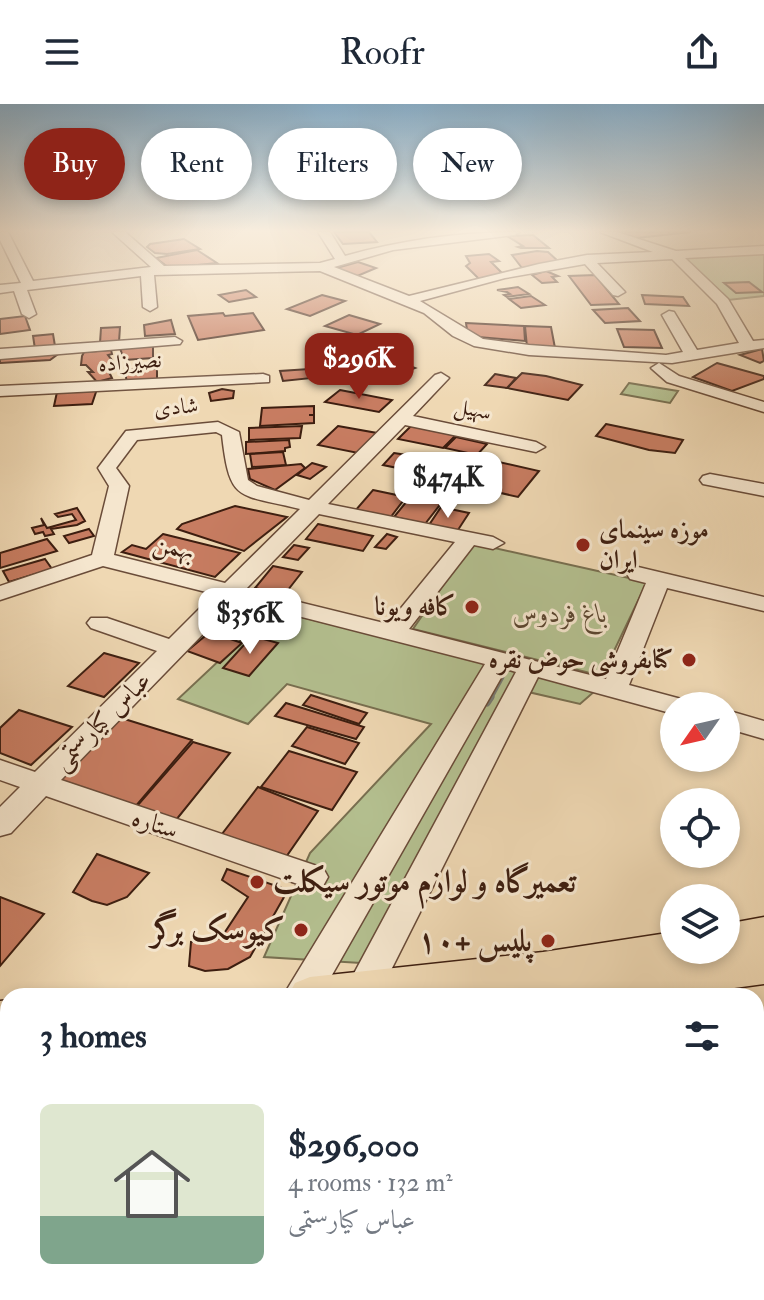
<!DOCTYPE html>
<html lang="en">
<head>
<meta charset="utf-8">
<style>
	:root { --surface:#fff; --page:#f6f6f7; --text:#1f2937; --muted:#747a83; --accent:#8f2418 }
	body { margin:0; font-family:"IM FELL Double Pica",Amiri,serif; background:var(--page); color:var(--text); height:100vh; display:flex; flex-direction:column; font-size:30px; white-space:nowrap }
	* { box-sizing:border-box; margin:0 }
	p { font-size:26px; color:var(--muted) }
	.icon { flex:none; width:44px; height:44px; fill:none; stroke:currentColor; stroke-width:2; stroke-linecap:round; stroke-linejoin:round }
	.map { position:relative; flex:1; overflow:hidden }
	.side { position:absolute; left:0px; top:884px; width:764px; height:312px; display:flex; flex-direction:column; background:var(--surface); border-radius:24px 24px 0 0; box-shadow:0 4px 12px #0003 }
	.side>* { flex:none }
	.banner { position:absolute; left:24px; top:24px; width:716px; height:72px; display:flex; gap:16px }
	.needle { width:52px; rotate:236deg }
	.fabs { position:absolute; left:660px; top:588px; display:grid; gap:16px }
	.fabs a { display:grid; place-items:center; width:80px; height:80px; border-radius:50%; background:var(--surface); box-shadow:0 4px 12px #0003; font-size:40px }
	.price { position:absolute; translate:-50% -68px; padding:0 18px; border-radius:16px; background:#fff; color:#222; font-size:26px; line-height:52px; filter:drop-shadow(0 2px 4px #0008) }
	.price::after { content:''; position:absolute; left:50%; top:48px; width:24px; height:18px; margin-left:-12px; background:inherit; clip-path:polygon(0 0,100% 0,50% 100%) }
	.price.selected { background:var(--accent); color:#fff }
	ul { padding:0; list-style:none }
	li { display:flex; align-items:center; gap:24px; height:200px; padding:0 40px }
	li span { display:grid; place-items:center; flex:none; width:224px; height:160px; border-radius:12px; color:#555 }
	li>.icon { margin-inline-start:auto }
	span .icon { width:96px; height:96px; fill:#fffc; stroke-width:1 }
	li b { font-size:34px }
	h2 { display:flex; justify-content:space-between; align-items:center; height:96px; padding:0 40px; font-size:34px }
	.tag { padding:0 28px; border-radius:36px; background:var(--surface); box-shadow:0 4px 12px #0003; font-size:28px; line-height:72px }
	.tag.selected { background:var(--accent); color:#fff }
	header { display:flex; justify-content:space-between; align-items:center; height:104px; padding:0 40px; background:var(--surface); font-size:36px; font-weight:600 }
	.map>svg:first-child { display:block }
</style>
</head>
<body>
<header><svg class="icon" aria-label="menu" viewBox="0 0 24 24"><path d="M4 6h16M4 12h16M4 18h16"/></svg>Roofr<svg class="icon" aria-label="share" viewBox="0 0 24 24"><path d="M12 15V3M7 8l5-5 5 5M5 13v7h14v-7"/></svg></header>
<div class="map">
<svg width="764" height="1196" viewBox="0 0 764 1196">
	<rect width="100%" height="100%" fill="#efd8b3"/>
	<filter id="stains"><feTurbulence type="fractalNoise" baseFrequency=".0025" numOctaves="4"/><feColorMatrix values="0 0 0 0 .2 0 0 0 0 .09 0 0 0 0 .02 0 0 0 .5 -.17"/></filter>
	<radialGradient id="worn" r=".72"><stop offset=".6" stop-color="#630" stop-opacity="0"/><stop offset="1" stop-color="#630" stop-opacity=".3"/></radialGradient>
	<g fill="#b4c090" stroke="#786f50" stroke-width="2">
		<polygon points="764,148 764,192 728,196 683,153"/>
		<polygon points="629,279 678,287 670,299 621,290"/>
		<polygon points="472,439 647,478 602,572 413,525"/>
		<polygon points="273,506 596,586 580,600 528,588 377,860 264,853 310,749 431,620 287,580 248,620 178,595"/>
	</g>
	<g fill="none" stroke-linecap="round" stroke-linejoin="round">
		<polyline stroke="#777a74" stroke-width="5" points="490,595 502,573"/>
		<polyline stroke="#777a74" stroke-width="7" points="487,599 491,593"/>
	</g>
	<g fill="#c77c61" stroke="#3d1e10" stroke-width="2">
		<polygon points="334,128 369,128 377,138 343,140"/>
		<polygon points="616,128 691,128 628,135"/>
		<polygon points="533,131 549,144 521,144 518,143 523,142 507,132"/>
		<polygon points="184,135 200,145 167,150 155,149 147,143 150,140"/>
		<polygon points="197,146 217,159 169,164 156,154"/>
		<polygon points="537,147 548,148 559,158 522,164 512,151"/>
		<polygon points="489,150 499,157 491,158 503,170 479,175 466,162 470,159 466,152"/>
		<polygon points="358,158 376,164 355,173 333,165"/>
		<polygon points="546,167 558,172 552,173 557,178 542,179 532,171"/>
		<polygon points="595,171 619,200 591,201 569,172"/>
		<polygon points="749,178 762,188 736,189 724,179"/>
		<polygon points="518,183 529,190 507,193 504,191 510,190 507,188 497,186"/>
		<polygon points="246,186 256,193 229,198 219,191"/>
		<polygon points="322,191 345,197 310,212 287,205"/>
		<polygon points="642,191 683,193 689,202 645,200"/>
		<polygon points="531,192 545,201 521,204 509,195"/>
		<polygon points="628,204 640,217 605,219 593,206"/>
		<polygon points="223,209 225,212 253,209 264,226 198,236 188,212"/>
		<polygon points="349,211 380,220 357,231 325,222"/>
		<polygon points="25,212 30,226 0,230 0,215"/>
		<polygon points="171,216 175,230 145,232 144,221"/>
		<polygon points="466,219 524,222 525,237 478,233 467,226"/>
		<polygon points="525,222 551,223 555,244 527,243"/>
		<polygon points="120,223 119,238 100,239 101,224"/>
		<polygon points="617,225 654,226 662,244 624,243"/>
		<polygon points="53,230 55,242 35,245 33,232"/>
		<polygon points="349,238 370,246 360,250 383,258 392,255 415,264 384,276 317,249"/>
		<polygon points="153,241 153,254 124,256 120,244"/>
		<polygon points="762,245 764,257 760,259 740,251"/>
		<polygon points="111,246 112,250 108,251 119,265 109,268 112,274 97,278 88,268 93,268 86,261 81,261 82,252 84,248"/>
		<polygon points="61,248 50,256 0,259 0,252"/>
		<polygon points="717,259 764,272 764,275 732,287 693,273"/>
		<polygon points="132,265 157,265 157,277 127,279 125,268"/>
		<polygon points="309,265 312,274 283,277 280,267"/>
		<polygon points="522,269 546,272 582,281 568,296 507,284"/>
		<polygon points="495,270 516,274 507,284 485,281"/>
		<polygon points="97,285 92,300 54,302 57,288"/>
		<polygon points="222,285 234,287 233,294 211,297 209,289"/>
		<polygon points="340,286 392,296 379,308 325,298"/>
		<polygon points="314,302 314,311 309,311 314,311 314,319 260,322 262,304"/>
		<polygon points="606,320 683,336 675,349 649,346 596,332"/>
		<polygon points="302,322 300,334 249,336 249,324"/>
		<polygon points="338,322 377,329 358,349 318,341"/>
		<polygon points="411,322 456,331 443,344 398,335"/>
		<polygon points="456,333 487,340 477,351 445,344"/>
		<polygon points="289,336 290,343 285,344 285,347 246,350 246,338"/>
		<polygon points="283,348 286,361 252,363 250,350"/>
		<polygon points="394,349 445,357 452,360 446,367 451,368 444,377 429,374 432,371 383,361"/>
		<polygon points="472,352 539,367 518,393 449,377"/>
		<polygon points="312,359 326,363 310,375 297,371"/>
		<polygon points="301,360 305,364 275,386 250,375 248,365"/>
		<polygon points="373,386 406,393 390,414 355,407"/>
		<polygon points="416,386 446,393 425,420 394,413"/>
		<polygon points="235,402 287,413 244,447 177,425 182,420"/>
		<polygon points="441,403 469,409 456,429 427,424"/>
		<polygon points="77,404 85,417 77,421 51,425 54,430 45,432 43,428 35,430 32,424 44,421 41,414 47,424 76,416 72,410 58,413 55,410"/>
		<polygon points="318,420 373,432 363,447 306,435"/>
		<polygon points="89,425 94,432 69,439 64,432"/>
		<polygon points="163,430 240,449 215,473 122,448 132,441 146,445"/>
		<polygon points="387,430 397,433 386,445 375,443"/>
		<polygon points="47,435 57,447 0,464 0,449"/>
		<polygon points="294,441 309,444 298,456 283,453"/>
		<polygon points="45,455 52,465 9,478 3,467"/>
		<polygon points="273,462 302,468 284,491 255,484"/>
		<polygon points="210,528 242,539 220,559 187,547"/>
		<polygon points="252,532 278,539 249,572 223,564"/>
		<polygon points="104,549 139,559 104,593 68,582"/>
		<polygon points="311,591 367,609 359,620 303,601"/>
		<polygon points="286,599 364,623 356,635 275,612"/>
		<polygon points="19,606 72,623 31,661 0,649 0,624"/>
		<polygon points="118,613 192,636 135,703 57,676"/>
		<polygon points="307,623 359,639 345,660 292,642"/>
		<polygon points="193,638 230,649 176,716 137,702"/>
		<polygon points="289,647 357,668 332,706 261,683"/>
		<polygon points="258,683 318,707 286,753 222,730"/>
		<polygon points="97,750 149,769 127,793 107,801 92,797 73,788"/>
		<polygon points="227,765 288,786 250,853 228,865 205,867 189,862 191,838 221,834 248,793 222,776"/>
		<polygon points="0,793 44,810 0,862"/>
		<polygon points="756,1002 764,1005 764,1104 756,1150"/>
		<polygon points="257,1188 382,1188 388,1196 253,1196"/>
		<polygon points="525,1188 749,1188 748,1196 522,1196"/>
	</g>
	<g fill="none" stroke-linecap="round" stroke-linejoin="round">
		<g stroke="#6a4c39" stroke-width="3">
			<g id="minor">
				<path d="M0,128H8L33,177L151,163L112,128H125L164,162L320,159L335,155L318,128H330L345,152C402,136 461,128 520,128L514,131L393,146L334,163L409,192L539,160L587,151L653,148L600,128H617L676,147L764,142V150L685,154L728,195L753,237L764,236V244L672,259L529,251L474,242L453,232L424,209L320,167L154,171L157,203L150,207L143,203L141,172L27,186L36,210L29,214L22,210L14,187L0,189V181L21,179L0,136ZM672,155L717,200L739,239L697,246L674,208L669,207L662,211L683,248L666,251L529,241L483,235L420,197L505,174L585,160L613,191L618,192L625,188L597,159Z"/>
				<polygon points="175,233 182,237 180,240 0,255 0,245"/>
				<polygon points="659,259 679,272 764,298 764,308 667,278 651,264"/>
				<path d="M441,269L449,274L413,312L536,338L545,343L536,348L405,321L328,400L493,433L504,439L493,445L474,441L409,525L606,575L646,479L630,475L627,470L630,465L638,463L764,493V507L667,484L629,581L685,596L689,602H674V610L538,573L378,892H348L346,886L351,875L516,568L506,565L320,892H283L485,560L236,496L61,676L323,764L328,773L323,782L312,785L46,692L11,729L0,732V703L20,683L0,676V656L35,668L157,547L91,524L87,519L91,514H107L169,535L214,490L103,462L0,496V482L92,451L109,382L98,364L126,327L218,318L239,328L248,376L257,382L309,396L435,271ZM216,328L222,331C230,400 237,389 300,405L225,479L114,451L129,382L116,364L137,336ZM319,410L455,438L388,520L246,485Z"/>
				<polygon points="263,270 269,272 269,278 0,292 0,282"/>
				<polygon points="710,370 764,380 764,392 703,380 700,376 703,372"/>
				<polygon points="726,606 764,617 764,635 726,624"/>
			</g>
		</g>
		<g stroke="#3d1e10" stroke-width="3">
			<g id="major">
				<polygon points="764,813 764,880 675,892 516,892 519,887 473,892 288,892 295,879 310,873 543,848 674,828 674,846 694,846 690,854 716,850 710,846 726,846 726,820"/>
				<polygon points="8,896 8,970 0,971 0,897"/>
				<polygon points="756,960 764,963 764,1007 756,1004"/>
				<polygon points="446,1188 504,1188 501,1196 443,1196"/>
			</g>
		</g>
		<use href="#minor" fill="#f5e6ce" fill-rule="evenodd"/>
		<use href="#major" fill="#efd8b3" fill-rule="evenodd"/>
	</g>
	<linearGradient id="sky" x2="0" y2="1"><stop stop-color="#8ab5d4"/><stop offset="0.43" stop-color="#f8eddd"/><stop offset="1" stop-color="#f8eddd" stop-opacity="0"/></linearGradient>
	<rect width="764" height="295" fill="url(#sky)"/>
	<g fill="#8f2418" stroke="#f5e6ce" stroke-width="3">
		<circle cx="583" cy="441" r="8"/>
		<circle cx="472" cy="503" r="8"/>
		<circle cx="689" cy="556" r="8"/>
		<circle cx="257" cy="778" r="8"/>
		<circle cx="301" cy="826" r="8"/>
		<circle cx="548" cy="837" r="8"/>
	</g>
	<g text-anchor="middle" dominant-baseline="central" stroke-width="6" stroke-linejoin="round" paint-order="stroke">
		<g font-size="22" fill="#3d1e10" stroke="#f5e6ce">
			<text transform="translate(130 258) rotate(-4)">نصیرزاده</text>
			<text transform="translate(176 303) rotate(-5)">شادی</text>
			<text transform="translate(473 305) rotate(12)">سهیل</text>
		</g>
		<g font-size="26" font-weight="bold" fill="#3d1e10" stroke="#f5e6ce" text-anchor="end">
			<text x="599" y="426" text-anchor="start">موزه سینمای<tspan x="599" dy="30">ایران</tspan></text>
			<text x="456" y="503">کافه ویونا</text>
			<text x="673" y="556">کتابفروشی حوض نقره</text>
		</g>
		<g font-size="26" fill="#3d1e10" stroke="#f5e6ce">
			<text transform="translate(174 443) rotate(13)">بهمن</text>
			<text transform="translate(102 617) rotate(-45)">عباس کیارستمی</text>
			<text transform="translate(155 720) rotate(18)">ستاره</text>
		</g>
		<g font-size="26" font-style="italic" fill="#5b4630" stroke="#f5e6ce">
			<text x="560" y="510">باغ فردوس</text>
		</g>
		<g font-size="32" font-weight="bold" fill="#3d1e10" stroke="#f5e6ce" text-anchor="end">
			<text x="273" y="778" text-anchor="start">تعمیرگاه و لوازم موتور سیکلت</text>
			<text x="285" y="826">کیوسک برگر</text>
			<text x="532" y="837">پلیس +۱۰</text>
		</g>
	</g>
	<rect width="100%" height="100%" filter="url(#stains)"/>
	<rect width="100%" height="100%" fill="url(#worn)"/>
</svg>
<div class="fabs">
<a><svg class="needle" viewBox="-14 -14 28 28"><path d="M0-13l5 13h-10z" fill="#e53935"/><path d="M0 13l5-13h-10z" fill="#747a83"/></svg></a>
<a><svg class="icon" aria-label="locate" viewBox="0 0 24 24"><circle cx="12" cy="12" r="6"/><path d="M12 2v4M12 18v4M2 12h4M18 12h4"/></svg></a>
<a><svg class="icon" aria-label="layers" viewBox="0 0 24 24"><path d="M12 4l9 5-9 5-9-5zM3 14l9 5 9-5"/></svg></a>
</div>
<b class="price selected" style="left:359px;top:297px">$296K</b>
<b class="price" style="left:448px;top:416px">$474K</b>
<b class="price" style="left:250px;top:552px">$356K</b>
<div class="banner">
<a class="tag selected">Buy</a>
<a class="tag">Rent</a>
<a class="tag">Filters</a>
<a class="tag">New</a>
</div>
<section class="side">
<h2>3 homes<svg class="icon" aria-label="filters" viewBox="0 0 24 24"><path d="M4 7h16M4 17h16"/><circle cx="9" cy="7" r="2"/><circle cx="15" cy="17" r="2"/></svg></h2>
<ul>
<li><span style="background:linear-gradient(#dfe7d0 70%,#7fa58c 0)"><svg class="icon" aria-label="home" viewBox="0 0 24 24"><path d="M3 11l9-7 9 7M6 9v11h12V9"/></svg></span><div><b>$296,000</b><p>4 rooms · 132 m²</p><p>عباس کیارستمی</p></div></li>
</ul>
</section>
</div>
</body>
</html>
